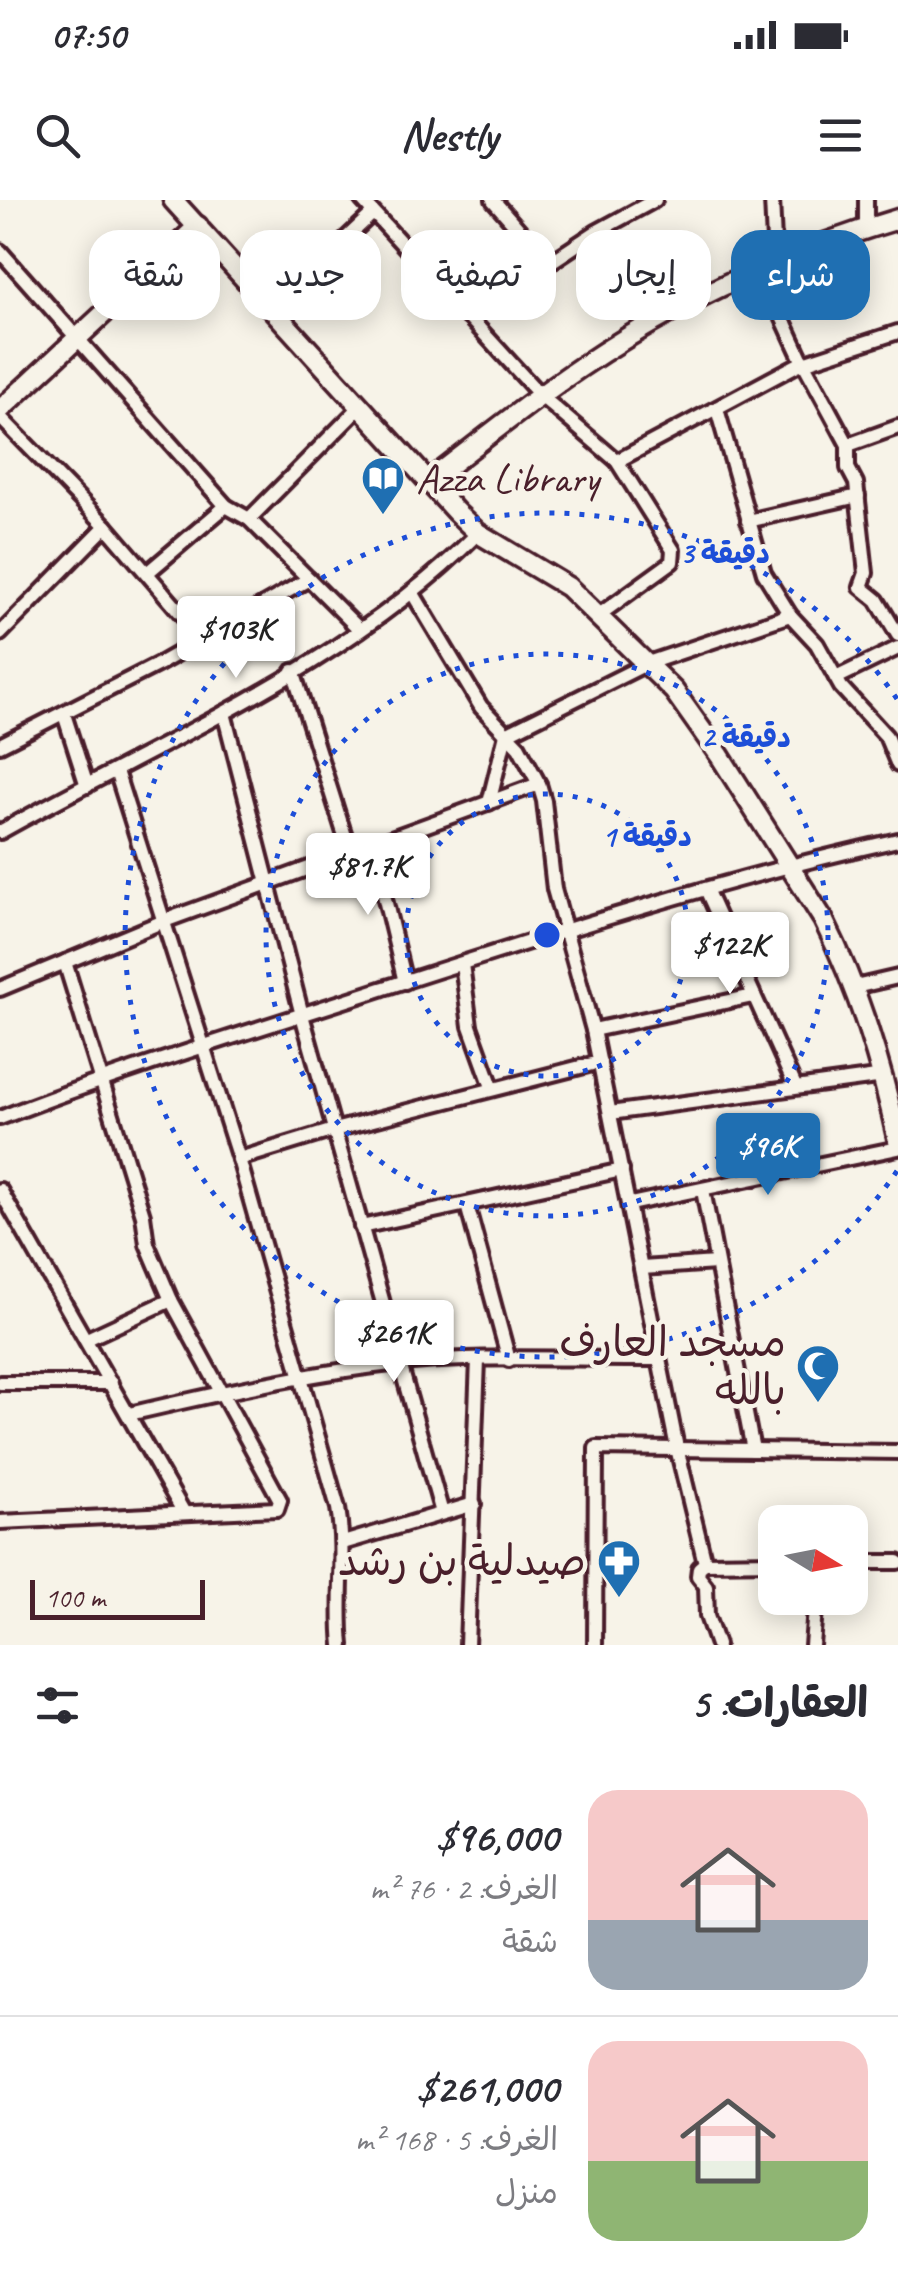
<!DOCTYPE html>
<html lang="ar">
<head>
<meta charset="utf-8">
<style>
	:root { --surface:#fff; --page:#f2f2f3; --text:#2b2b33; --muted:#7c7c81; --line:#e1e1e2; --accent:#1f6fb2 }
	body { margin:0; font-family:Caveat,"Playpen Sans Arabic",sans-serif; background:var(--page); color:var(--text); direction:rtl; height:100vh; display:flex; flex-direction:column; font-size:38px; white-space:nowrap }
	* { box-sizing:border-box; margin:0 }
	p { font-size:32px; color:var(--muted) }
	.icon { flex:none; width:55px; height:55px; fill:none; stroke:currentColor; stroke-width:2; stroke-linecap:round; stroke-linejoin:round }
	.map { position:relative; height:1445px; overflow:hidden; direction:ltr }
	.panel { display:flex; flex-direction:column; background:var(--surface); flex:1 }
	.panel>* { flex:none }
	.top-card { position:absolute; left:30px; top:30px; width:840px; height:90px; direction:rtl; display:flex; gap:20px }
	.needle { width:65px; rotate:100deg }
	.buttons { position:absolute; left:758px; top:1305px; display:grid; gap:20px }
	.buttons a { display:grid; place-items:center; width:110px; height:110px; border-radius:20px; background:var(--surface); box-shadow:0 5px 25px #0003; font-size:50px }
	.scale { position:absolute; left:30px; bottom:25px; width:175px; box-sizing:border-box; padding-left:10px; border:5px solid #4a1f2b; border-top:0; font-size:28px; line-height:35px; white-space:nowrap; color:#4a1f2b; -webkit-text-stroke:8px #f7f3e8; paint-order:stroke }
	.price { position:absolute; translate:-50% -85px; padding:0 22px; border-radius:10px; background:#fff; color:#222; font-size:32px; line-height:65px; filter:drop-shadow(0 2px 5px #0008) }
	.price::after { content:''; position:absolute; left:50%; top:60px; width:30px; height:22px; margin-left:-15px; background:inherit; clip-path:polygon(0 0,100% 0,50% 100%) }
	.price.on { background:var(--accent); color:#fff }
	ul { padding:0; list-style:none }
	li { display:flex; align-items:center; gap:30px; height:250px; padding:0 30px }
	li+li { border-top:2px solid var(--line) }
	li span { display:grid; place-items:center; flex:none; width:280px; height:200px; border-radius:30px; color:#555 }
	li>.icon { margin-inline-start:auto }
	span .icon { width:120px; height:120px; fill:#fffc; stroke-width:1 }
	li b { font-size:42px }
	h2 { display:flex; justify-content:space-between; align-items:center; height:120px; padding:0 30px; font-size:42px }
	.pill { padding:0 35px; border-radius:30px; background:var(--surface); box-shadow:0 5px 25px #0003; font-size:35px; line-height:90px }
	.pill.on { background:var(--accent); color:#fff }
	.status { display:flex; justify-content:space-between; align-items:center; height:70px; padding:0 50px; background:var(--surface); direction:ltr }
	.status svg { height:28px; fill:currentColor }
	header { display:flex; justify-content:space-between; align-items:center; height:130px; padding:0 30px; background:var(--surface); font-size:45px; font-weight:800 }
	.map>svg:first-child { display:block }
</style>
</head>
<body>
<div class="status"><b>07:50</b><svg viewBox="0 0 49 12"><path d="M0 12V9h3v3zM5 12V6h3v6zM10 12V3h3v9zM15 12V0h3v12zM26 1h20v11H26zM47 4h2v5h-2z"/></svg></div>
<header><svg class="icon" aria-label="menu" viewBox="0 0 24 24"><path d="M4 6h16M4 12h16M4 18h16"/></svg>Nestly<svg class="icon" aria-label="search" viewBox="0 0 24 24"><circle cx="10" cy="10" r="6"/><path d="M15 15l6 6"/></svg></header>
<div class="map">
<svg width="898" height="1445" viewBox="0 0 898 1445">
	<rect width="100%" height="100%" fill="#f7f3e8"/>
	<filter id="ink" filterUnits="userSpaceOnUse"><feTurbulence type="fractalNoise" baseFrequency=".01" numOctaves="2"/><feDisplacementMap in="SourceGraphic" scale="20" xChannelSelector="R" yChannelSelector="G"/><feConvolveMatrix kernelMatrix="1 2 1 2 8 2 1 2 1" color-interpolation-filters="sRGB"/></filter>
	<g filter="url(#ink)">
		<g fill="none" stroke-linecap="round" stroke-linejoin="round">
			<g stroke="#4a1f2b" stroke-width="20">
				<g id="street">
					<polyline points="362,0 541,196 617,261 673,350 672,362 599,415"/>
					<polyline points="493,0 549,64"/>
					<polyline points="772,0 775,63"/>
					<polyline points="866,29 866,0"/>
					<polyline points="0,51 226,306 249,319 360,430"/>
					<polyline points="760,69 801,158 848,245 848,268 856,283 866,373 861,387 877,400 898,435"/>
					<polyline points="273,107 373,13"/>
					<polyline points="468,117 596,32 655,0"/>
					<polyline points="717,209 764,373 790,415 817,444 841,487 886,536 898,565"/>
					<polyline points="0,217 106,326 203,439"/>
					<polyline points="848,245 898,227"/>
					<polyline points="617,261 797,165 898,132"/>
					<polyline points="249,319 362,205"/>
					<polyline points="748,321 858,296"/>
					<polyline points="147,373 226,306"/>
					<polyline points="412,392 481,507 519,547 539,584 544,601 554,689 593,830 677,1248 705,1363 699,1368 698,1376 706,1386 707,1416 717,1445"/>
					<polyline points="0,434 106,326"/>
					<polyline points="293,471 350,652"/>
					<polyline points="836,478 898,448"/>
					<polyline points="224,513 302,815 442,1313"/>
					<polyline points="64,514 87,586"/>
					<polyline points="0,545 159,464 309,379"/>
					<path d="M116,571L239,959L338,1308C346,1353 337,1399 342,1445"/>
					<polyline points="489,603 506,534 648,463 790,415"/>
					<path d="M0,632C163,540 344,468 478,333"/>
					<polyline points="372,645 405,782"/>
					<polyline points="706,689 795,886"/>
					<polyline points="462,764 470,826 492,887"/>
					<polyline points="855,787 898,777"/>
					<polyline points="0,789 164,721 539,584"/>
					<polyline points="593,830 753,796"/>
					<polyline points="610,913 884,876"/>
					<path d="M0,918C125,869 253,831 381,789C552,734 722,679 898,640"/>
					<polyline points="239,959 334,930 600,862"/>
					<polyline points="0,990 184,1313"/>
					<polyline points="703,990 753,1250"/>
					<polyline points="630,1004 898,948"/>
					<polyline points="467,1005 509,1160"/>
					<polyline points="361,1027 622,970"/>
					<polyline points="642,1068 716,1063"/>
					<polyline points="87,1139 171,1100"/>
					<polyline points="0,1183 111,1183"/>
					<path d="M129,1214C215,1194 303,1174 391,1164C479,1154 571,1160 659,1159"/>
					<polyline points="0,1322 277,1309 280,1300 171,1100 147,1044 143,1015 65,762"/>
					<polyline points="343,1343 474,1304"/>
					<polyline points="850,1362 898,1362"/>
					<polyline points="705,1363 775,1362"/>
					<polyline points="467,1445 478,1160"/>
					<polyline points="595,1445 596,1248 898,1252"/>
					<polyline points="812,1445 816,1398"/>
				</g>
			</g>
			<g stroke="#4a1f2b" stroke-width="25">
				<g id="secondary">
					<path d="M173,0L456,312L478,333L568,387L674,491L720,556L823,719C859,791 881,863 898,941"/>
					<polyline points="0,210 198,26"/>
					<path d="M429,281C479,243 529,202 581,167C678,101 786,52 898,19"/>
				</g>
			</g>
			<use href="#street" stroke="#f7f3e8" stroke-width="12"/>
			<use href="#secondary" stroke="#f7f3e8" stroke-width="18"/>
		</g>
	</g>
	<g fill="none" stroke="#1d4ed8" stroke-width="5" stroke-dasharray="5 10">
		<circle cx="547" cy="735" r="141"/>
		<circle cx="547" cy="735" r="281"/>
		<path d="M897 971A422 422 0 1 1 897 499"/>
	</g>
	<defs>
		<g id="library-pin" transform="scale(2.25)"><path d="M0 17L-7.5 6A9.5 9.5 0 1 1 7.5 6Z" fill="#1f6fb2" stroke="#f7f3e8"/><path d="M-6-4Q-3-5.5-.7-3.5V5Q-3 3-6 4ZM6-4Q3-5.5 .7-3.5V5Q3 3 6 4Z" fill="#fff"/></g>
		<g id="mosque-pin" transform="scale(2.25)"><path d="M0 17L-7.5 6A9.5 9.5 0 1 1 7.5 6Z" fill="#1f6fb2" stroke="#f7f3e8"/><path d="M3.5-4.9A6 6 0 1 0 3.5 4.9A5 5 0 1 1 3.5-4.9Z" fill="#fff"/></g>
		<g id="pharmacy-pin" transform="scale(2.25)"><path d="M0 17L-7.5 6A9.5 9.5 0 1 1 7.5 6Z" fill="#1f6fb2" stroke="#f7f3e8"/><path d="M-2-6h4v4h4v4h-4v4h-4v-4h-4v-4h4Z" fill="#fff"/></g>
	</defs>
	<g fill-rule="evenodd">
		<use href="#library-pin" x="383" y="278"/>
		<use href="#mosque-pin" x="818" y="1166"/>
		<use href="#pharmacy-pin" x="619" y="1361"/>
	</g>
	<g text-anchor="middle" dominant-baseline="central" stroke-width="9" stroke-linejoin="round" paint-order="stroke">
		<g font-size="42" fill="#4a1f2b" stroke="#f7f3e8" text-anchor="end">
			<text x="416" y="278" text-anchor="start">Azza Library</text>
			<text x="786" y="1142">مسجد العارف<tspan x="786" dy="48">بالله</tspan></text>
			<text x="586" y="1361">صيدلية بن رشد</text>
		</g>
	</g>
	<circle cx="547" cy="735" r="15" fill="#1d4ed8" stroke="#f7f3e8" stroke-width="5"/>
	<g font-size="30" text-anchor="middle" font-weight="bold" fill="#1d4ed8" stroke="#f7f3e8" stroke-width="9" stroke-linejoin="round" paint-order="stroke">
		<text x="725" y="363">3 دقيقة</text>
		<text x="746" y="547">2 دقيقة</text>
		<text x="647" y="646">1 دقيقة</text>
	</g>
</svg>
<div class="buttons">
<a><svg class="needle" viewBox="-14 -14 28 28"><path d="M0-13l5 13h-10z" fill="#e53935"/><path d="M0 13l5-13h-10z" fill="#7c7c81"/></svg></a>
</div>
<div class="scale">100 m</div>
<b class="price" style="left:236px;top:481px">$103K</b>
<b class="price" style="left:368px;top:718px">$81.7K</b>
<b class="price" style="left:730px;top:797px">$122K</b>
<b class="price on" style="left:768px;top:998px">$96K</b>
<b class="price" style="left:394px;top:1185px">$261K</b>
<div class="top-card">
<a class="pill on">شراء</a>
<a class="pill">إيجار</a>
<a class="pill">تصفية</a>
<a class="pill">جديد</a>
<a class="pill">شقة</a>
</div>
</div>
<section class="panel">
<h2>العقارات: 5<svg class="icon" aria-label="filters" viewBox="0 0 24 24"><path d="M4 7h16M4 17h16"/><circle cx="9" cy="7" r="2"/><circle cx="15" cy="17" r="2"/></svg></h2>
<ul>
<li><span style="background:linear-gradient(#f6c9c9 65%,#9aa5b1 0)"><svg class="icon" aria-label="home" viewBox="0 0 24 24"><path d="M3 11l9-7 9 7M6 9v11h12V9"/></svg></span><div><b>$96,000</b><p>الغرف: 2 · 76 m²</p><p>شقة</p></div></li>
<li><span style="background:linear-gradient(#f6c9c9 60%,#8fb573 0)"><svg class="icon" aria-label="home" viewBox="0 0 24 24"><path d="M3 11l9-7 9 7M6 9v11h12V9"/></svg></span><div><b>$261,000</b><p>الغرف: 5 · 168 m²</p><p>منزل</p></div></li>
</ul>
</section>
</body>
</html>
